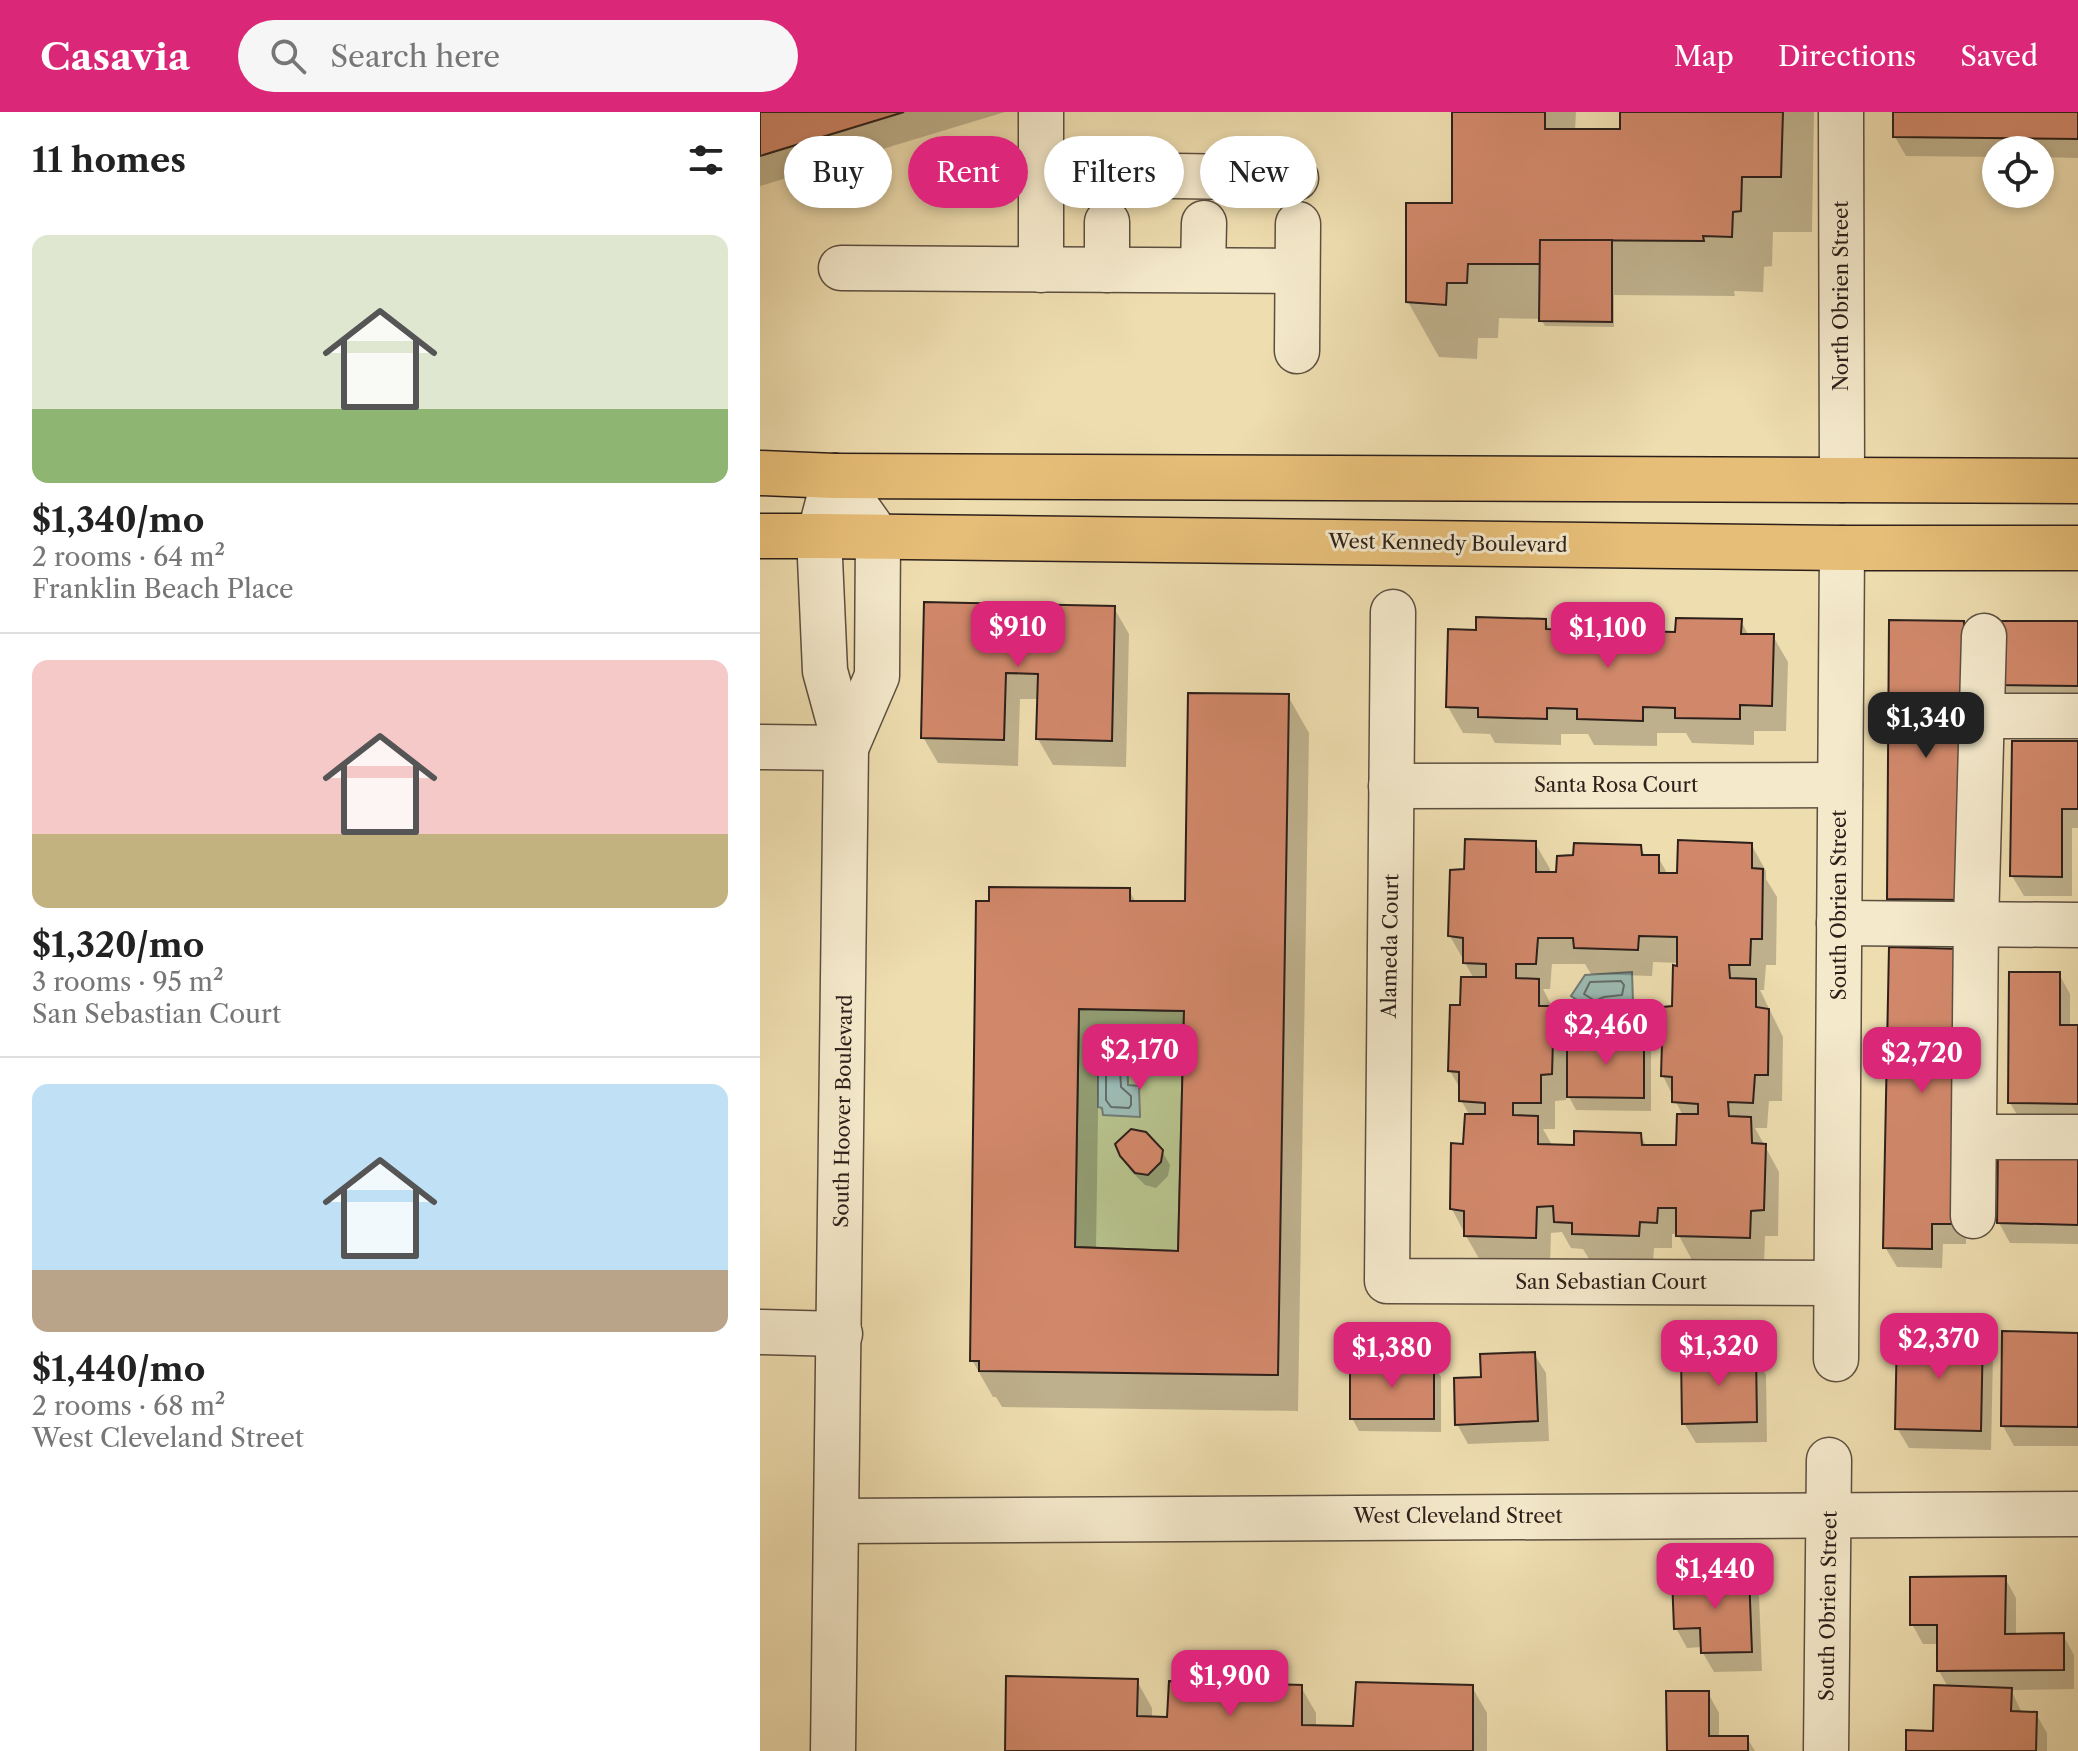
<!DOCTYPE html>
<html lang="en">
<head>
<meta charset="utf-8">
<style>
	:root { --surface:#fff; --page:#f6f6f6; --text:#222; --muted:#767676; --line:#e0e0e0; --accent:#db2777 }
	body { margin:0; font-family:"Libre Caslon Text",serif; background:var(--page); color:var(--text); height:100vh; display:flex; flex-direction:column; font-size:30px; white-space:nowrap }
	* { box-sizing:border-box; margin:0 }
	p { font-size:26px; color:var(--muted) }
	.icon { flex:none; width:44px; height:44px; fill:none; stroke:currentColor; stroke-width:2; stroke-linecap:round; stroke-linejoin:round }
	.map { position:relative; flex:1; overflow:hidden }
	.drawer { display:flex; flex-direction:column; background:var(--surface); width:760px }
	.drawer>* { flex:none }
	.banner { position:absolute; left:24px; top:24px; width:760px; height:72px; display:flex; gap:16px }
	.tools { position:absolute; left:1222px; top:24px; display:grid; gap:16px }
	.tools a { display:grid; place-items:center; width:72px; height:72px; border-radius:50%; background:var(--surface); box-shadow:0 4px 12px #0003; font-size:40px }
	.price { position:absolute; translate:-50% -68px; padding:0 18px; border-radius:16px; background:var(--accent); color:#fff; font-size:26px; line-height:52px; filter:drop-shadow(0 2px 4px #0008) }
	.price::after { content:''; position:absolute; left:50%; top:48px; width:24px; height:18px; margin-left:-12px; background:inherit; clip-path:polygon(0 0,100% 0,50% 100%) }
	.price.on { background:#222; color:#fff }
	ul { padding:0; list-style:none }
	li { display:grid; align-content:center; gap:16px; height:424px; padding:0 32px }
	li+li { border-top:2px solid var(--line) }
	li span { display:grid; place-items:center; height:248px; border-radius:16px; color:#555 }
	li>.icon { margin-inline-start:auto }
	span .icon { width:144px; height:144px; fill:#fffc; stroke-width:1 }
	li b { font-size:34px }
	h2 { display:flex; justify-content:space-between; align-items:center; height:96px; padding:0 32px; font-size:34px }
	.pill { padding:0 28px; border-radius:36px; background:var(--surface); box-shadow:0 4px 12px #0003; font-size:28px; line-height:72px }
	.pill.on { background:var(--accent); color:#fff }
	header { display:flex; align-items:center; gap:48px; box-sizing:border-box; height:112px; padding:0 40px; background:var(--accent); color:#fff }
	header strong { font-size:38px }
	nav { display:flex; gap:44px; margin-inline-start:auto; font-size:28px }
	.search { width:560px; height:72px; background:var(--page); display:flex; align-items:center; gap:20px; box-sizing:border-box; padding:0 28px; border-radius:44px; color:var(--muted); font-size:30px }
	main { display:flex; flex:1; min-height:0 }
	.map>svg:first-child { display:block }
</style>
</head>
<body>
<header>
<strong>Casavia</strong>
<div class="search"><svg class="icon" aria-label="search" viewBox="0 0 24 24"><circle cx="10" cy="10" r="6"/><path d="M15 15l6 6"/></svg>Search here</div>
<nav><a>Map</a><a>Directions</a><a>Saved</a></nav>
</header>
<main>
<section class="drawer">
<h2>11 homes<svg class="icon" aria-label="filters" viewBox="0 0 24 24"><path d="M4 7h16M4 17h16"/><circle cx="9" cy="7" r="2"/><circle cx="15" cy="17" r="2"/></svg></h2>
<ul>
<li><span style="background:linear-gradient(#dfe7d0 70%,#8fb573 0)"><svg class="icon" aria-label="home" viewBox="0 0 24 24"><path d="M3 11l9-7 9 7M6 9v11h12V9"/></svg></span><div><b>$1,340/mo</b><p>2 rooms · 64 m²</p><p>Franklin Beach Place</p></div></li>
<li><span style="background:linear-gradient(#f6c9c9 70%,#c2b280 0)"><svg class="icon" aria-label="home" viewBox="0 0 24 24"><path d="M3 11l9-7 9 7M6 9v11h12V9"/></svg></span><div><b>$1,320/mo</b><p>3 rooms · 95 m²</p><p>San Sebastian Court</p></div></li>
<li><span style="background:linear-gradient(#bfe0f5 75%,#b9a48a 0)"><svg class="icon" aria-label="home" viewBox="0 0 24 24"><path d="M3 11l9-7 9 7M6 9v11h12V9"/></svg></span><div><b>$1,440/mo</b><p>2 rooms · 68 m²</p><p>West Cleveland Street</p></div></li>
</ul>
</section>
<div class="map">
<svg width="1318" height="1639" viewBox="0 0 1318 1639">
	<rect width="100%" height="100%" fill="#eeddaf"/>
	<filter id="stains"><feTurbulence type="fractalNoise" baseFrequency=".0025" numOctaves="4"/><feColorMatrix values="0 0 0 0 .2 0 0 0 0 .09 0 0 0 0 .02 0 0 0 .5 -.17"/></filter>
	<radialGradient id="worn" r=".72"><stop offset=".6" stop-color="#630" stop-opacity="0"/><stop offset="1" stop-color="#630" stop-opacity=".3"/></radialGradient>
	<polygon fill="#b7c28c" stroke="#727154" stroke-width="2" points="319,897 424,899 418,1139 315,1135"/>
	<g fill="#9cbab3" stroke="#707c76" stroke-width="2">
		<polygon points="872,860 873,890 846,893 834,900 811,884 825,863"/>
		<polygon points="354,925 359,926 362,932 367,932 368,973 379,974 380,1005 343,1003 342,996 338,995 338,930 345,931"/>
	</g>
	<g fill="#0003" fill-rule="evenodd">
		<polygon points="0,0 245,0 0,74"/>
		<polygon points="694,0 816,0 815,19 862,19 862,0 1054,0 1052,120 1013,120 1012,154 1004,155 1003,180 974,179 975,184 854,183 854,215 785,214 781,207 739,206 738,226 718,226 717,247 679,245 648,190 694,93"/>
		<polygon points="1135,0 1318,0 1318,46 1280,45 1280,38 1236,38 1236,45 1146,44 1135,25"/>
		<polygon points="166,492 354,496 369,522 366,655 293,653 278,627 279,587 260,587 258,654 178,651 163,625"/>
		<polygon points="785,509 791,519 917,523 981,509 989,524 1013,524 1028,550 1026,619 994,619 994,633 932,631 926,621 897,621 897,634 834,633 828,622 801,622 801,633 735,631 730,622 703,621 688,595 718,520"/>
		<polygon points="1202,511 1214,531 1213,807 1140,807 1129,787"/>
		<polygon points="1318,511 1318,593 1252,593 1240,573"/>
		<path d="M528,584L549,621L538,1299L242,1295L236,1285H233L212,1248L218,791L369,778L376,791H427ZM339,933L425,935L420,1141L336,1138Z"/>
		<polygon points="1318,631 1318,716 1312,716 1312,784 1264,784 1252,764"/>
		<path d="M775,731L790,757V762L880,735L886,745H898L908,763H919L991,732L1006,759V767L1017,785L1016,853H1006L1004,878H1000L1023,925L1022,989H1009L1007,1016H995L1019,1060L1018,1124H1005L1004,1152L933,1150L918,1122H912V1136H894L893,1150L829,1147L823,1137L811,1136L802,1120L791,1121L790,1152L721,1150L706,1124L692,1097L710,1004L701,988V978L690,959L702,895L714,867L690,824L706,759ZM893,850L919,851L903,964L923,1004L918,1035H887L880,1023L816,1035L792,1033L783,1017H795V989L806,988L807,981L816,998L891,999V940L883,927L808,926L783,877H790L792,852H825L831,862L892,864Z"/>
		<polygon points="1211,859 1206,1132 1183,1132 1182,1156 1137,1155 1125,1135"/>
		<polygon points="1299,862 1310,882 1310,915 1318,915 1318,1011 1262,1011 1250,991"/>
		<polygon points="402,1039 410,1053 408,1064 396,1076 385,1073 370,1058 362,1043"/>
		<polygon points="1318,1042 1318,1132 1250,1131 1239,1111"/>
		<polygon points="1221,1222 1233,1242 1231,1338 1149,1336 1137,1316"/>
		<polygon points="1318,1223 1318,1334 1254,1334 1243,1314"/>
		<polygon points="774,1242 786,1261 789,1329 708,1332 697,1312 723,1267"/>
		<polygon points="995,1243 1006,1263 1007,1330 936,1331 924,1311"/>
		<polygon points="673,1252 681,1265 681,1320 599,1319 592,1306"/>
		<polygon points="988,1464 999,1484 1002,1559 954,1560 943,1541 942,1535 927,1536 916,1516"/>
		<polygon points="1245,1466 1256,1486 1256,1523 1303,1523 1314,1543 1314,1577 1251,1578 1262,1601 1276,1602 1287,1621 1287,1639 1148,1639 1175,1621 1188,1575 1179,1559 1179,1532 1163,1532 1152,1512"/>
		<polygon points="377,1569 392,1596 392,1607 409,1607 541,1575 556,1601 556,1615 595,1616 712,1575 727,1601 727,1639 247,1639"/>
		<polygon points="948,1581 959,1601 959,1626 987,1626 995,1639 909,1639"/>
	</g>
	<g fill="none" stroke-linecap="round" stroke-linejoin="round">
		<g stroke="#646d67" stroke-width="2">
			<polygon points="861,869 864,873 862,883 844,885 835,889 824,882 830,870"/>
			<polygon points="353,935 359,941 361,975 371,984 371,993 369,996 351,995 346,988 346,941"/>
		</g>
	</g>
	<g fill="#d1886a" stroke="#2d201b" stroke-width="2" fill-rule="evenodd">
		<polygon points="0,0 144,0 0,44"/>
		<polygon points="692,0 785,0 785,17 860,17 860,0 1023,0 1021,65 982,65 981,99 973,100 972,125 943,124 944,129 780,128 780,152 708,152 707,171 687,171 686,193 646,190 646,91 692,91"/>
		<polygon points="1133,0 1318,0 1318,27 1133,25"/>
		<polygon points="780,128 852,128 852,210 779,209"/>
		<polygon points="164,490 355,494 352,629 276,627 278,562 246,561 244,628 161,626"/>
		<polygon points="716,505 786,507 786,517 915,520 916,506 982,507 981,522 1014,522 1012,594 980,593 980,607 915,606 915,596 883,595 883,609 817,607 817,597 787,596 787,607 718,605 718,596 686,595 688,517 716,518"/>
		<polygon points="1129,508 1204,509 1203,788 1127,787"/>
		<polygon points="1239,509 1318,509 1318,574 1238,573"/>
		<path d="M428,581L529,582L518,1263L219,1259V1249H210L216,789H229V775L370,776V789H425ZM319,897L424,899L418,1139L315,1135Z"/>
		<polygon points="1252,629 1318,629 1318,697 1302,697 1302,765 1250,764"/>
		<path d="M705,727L776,729V760H796L797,744L813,743L814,731L881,733L882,743H899V761H917L918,728L992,731V756L1003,757L1002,827H991L990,853H969L970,866L996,867V895L1009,897L1008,963H995L993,991L968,990L969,1004L991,1005L992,1031L1006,1032L1004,1098L991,1099L990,1126L916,1124V1096H898L897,1111L880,1110L879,1124L812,1122V1111L794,1110L793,1094L777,1095L776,1126L704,1124V1099L690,1097L691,1031L703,1032L705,1002H725V991L699,989V960L688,959L690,893H700L701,865H726V852L703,851V826L688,824L690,758L704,757ZM879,824L917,825V854L913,853L912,894L903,895L901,964L912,965V990L938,992V1002H917L916,1033H882L881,1021L814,1019V1033L778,1032V1004L753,1003V991H781V963L792,962L794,894H779V867L756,866V852H776L778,826H813L814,836L878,838Z"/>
		<polygon points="1129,835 1201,837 1196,1112 1172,1112 1172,1137 1123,1136"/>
		<polygon points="1249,860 1300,860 1300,913 1318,913 1318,992 1248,991"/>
		<polygon points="807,924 884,925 884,986 807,985"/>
		<polygon points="371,1017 386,1020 403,1038 401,1050 388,1063 375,1061 360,1044 355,1032"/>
		<polygon points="1238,1038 1318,1040 1318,1113 1237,1111"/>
		<polygon points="1137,1219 1223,1220 1221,1319 1135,1317"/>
		<polygon points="1242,1219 1318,1221 1318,1315 1241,1314"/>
		<polygon points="775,1240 778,1309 695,1313 694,1266 721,1265 720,1242"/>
		<polygon points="996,1241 997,1310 922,1312 921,1242"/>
		<polygon points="590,1249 674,1250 674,1307 590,1307"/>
		<polygon points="989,1462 992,1540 941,1541 940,1516 914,1517 912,1465"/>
		<polygon points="1246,1464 1245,1522 1304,1521 1304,1558 1177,1559 1177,1513 1150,1513 1150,1465"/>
		<polygon points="246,1564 378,1567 377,1604 407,1605 409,1569 542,1573 542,1613 593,1614 596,1570 713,1573 713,1639 245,1639"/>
		<polygon points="1174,1573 1252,1576 1251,1599 1277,1600 1276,1639 1146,1639 1146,1618 1173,1619"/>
		<polygon points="906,1579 949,1579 949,1624 988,1624 988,1639 907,1639"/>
	</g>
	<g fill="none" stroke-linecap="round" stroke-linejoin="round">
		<g stroke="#5d4f40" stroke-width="47">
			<g id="minor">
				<polyline points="281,0 281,158"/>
				<polyline points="1081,0 1082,368"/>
				<polyline points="351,63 536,66"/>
				<polyline points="81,156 537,159"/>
				<polyline points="347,158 347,110"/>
				<polyline points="443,158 444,111"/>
				<polyline points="537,239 538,112"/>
				<polyline points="75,364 118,425 117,564 86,636"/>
				<polyline points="633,500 627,1169 1076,1171"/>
				<polyline points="1224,604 1318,604"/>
				<polyline points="0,635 86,636"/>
				<polyline points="631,674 1080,673"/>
				<polyline points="1079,811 1318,813"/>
				<polyline points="1215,1025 1318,1025"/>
				<polyline points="1213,1104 1216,813 1224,524"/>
				<polyline points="0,1220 80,1222"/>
				<polyline points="1076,1247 1082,436"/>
				<polyline points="77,1409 1318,1402"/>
				<polyline points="73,1639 86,636 65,559 59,424 75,364"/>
				<polyline points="1066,1639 1069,1348"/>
			</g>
		</g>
		<g stroke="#2d201b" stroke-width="47">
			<g id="major">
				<polyline points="75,364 1318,369"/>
				<polyline points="59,424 1082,436 1318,436"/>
			</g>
		</g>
		<g stroke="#2d201b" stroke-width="47">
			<g id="highway">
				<polyline points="0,361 75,364"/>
				<polyline points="0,424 59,424"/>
			</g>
		</g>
		<use href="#minor" stroke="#f4e9cb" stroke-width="44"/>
		<use href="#major" stroke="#e7be78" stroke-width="44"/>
		<use href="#highway" stroke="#e7be78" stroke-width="44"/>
	</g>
	<g text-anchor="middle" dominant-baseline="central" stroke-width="6" stroke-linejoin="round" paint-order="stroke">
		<g font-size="20" fill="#2d201b" stroke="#f4e9cb">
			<text transform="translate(1081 184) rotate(-90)">North Obrien Street</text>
			<text transform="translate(688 431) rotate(1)">West Kennedy Boulevard</text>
			<text x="856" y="673">Santa Rosa Court</text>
			<text transform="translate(1079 793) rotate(-90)">South Obrien Street</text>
			<text transform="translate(630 834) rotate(-89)">Alameda Court</text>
			<text transform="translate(83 999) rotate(-89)">South Hoover Boulevard</text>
			<text x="851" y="1170">San Sebastian Court</text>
			<text x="698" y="1404">West Cleveland Street</text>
			<text transform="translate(1068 1494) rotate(-89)">South Obrien Street</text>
		</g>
	</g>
	<rect width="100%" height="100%" filter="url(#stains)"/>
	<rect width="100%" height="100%" fill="url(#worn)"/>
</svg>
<div class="tools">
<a><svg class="icon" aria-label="locate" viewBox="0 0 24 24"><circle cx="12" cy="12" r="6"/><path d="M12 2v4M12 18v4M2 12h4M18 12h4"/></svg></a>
</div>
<b class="price" style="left:258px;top:557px">$910</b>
<b class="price" style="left:848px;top:558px">$1,100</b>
<b class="price on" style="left:1166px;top:648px">$1,340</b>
<b class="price" style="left:846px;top:955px">$2,460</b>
<b class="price" style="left:380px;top:980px">$2,170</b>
<b class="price" style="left:1162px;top:983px">$2,720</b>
<b class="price" style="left:1179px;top:1269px">$2,370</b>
<b class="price" style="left:959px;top:1276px">$1,320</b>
<b class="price" style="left:632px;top:1278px">$1,380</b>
<b class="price" style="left:955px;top:1499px">$1,440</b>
<b class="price" style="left:470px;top:1606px">$1,900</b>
<div class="banner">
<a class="pill">Buy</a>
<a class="pill on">Rent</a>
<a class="pill">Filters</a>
<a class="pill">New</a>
</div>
</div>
</main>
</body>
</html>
